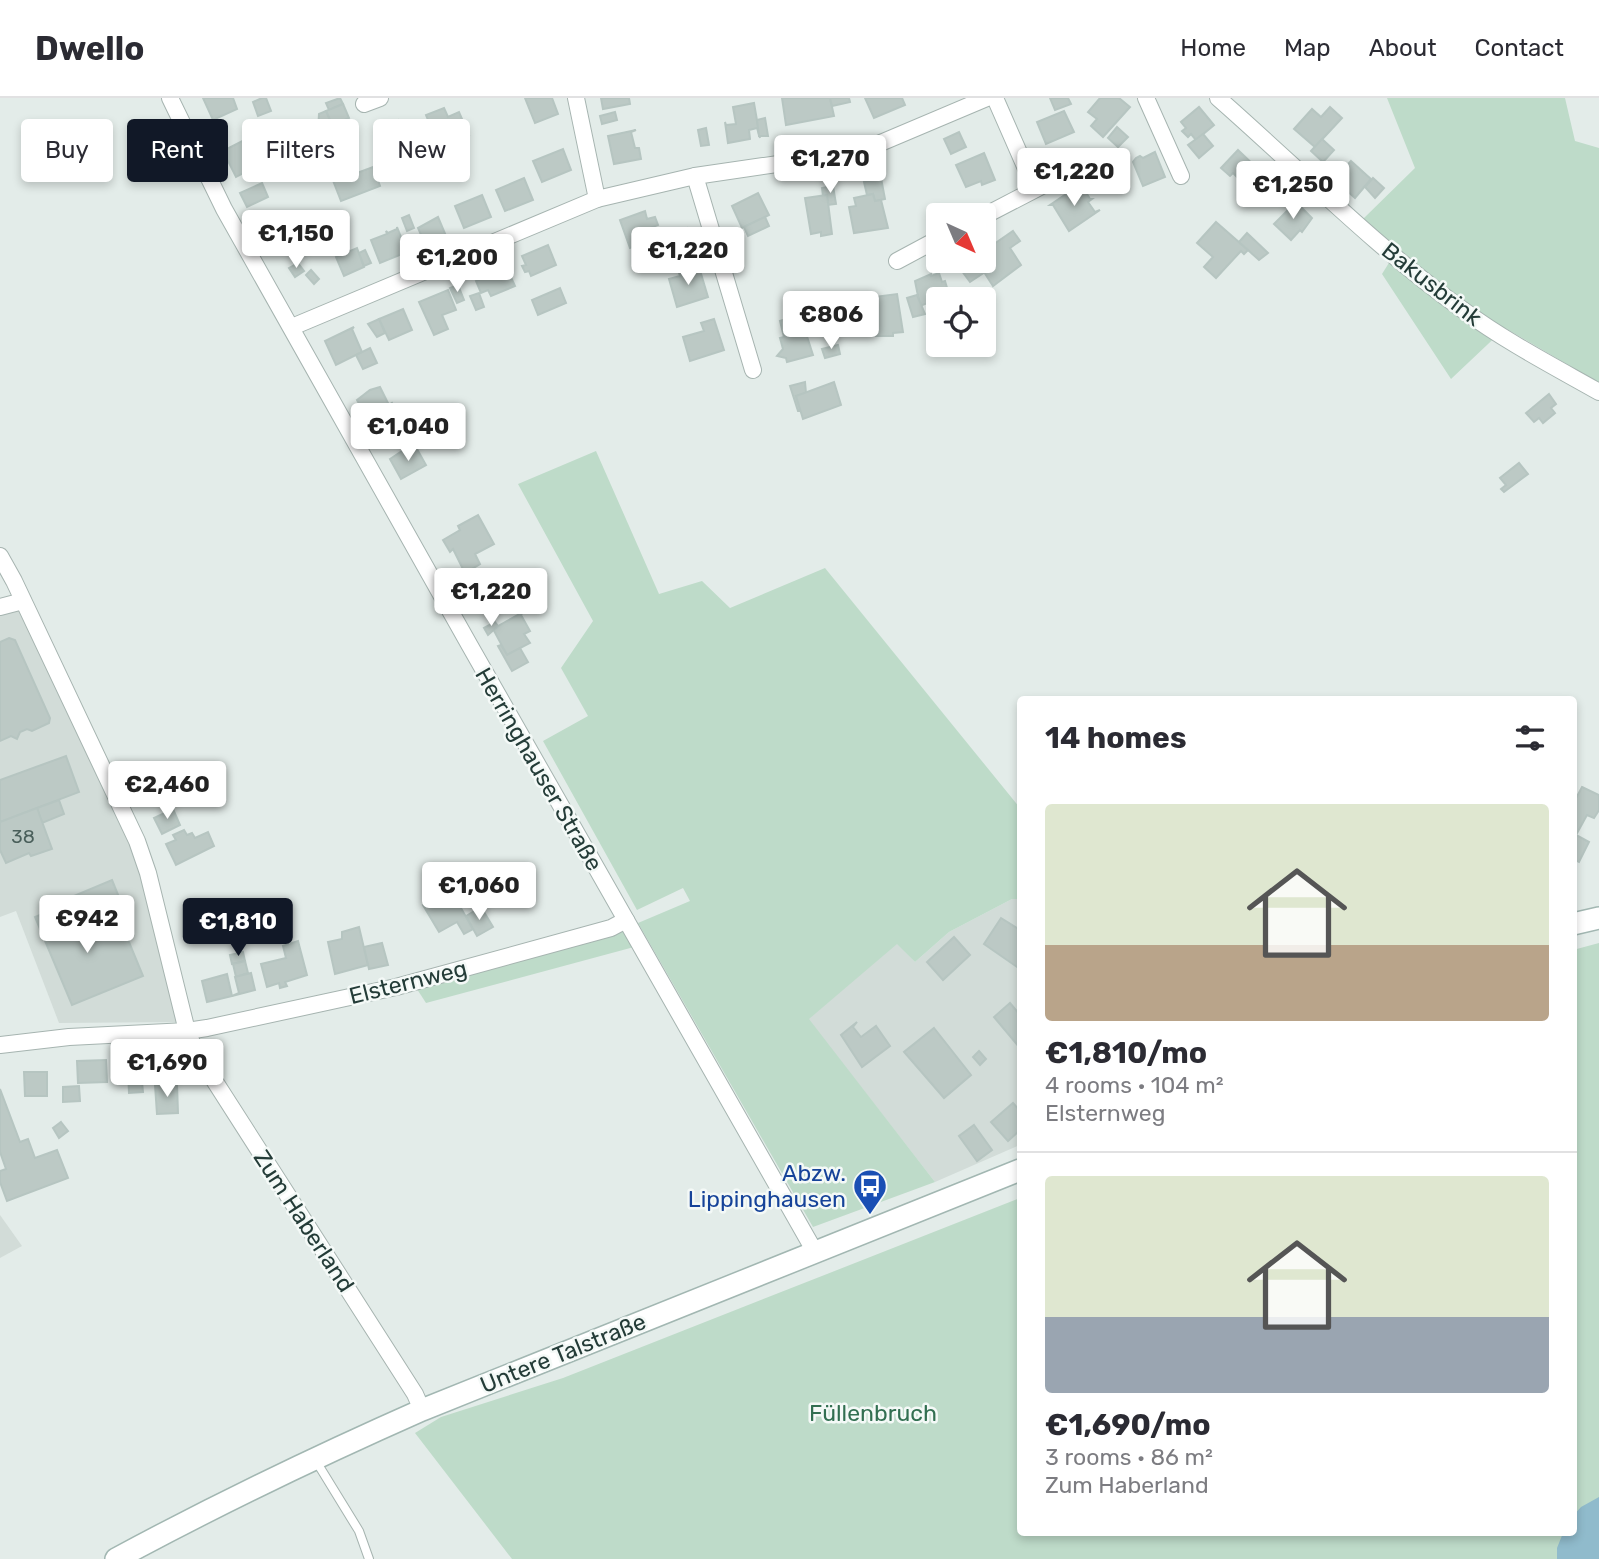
<!DOCTYPE html>
<html lang="en">
<head>
<meta charset="utf-8">
<style>
	:root { --surface:#fff; --page:#f7f7f7; --text:#2b2b33; --muted:#7c7c81; --line:#e1e1e2; --accent:#111827 }
	body { margin:0; font-family:Rubik,sans-serif; background:var(--page); color:var(--text); height:100vh; display:flex; flex-direction:column; font-size:26px; white-space:nowrap }
	* { box-sizing:border-box; margin:0 }
	p { font-size:23px; color:var(--muted) }
	.icon { flex:none; width:38px; height:38px; fill:none; stroke:currentColor; stroke-width:2; stroke-linecap:round; stroke-linejoin:round }
	.map { position:relative; flex:1; overflow:hidden }
	.sheet { position:absolute; left:1017px; top:598px; width:560px; height:840px; display:flex; flex-direction:column; background:var(--surface); border-radius:7px; box-shadow:0 4px 10px #0003 }
	.sheet>* { flex:none }
	.guide { position:absolute; left:21px; top:21px; width:665px; height:63px; display:flex; gap:14px }
	.needle { width:46px; rotate:136deg }
	.tools { position:absolute; left:926px; top:105px; display:grid; gap:14px }
	.tools a { display:grid; place-items:center; width:70px; height:70px; border-radius:7px; background:var(--surface); box-shadow:0 4px 10px #0003; font-size:35px }
	.price { position:absolute; translate:-50% -60px; padding:0 16px; border-radius:7px; background:#fff; color:#222; font-size:23px; line-height:46px; filter:drop-shadow(0 2px 4px #0008) }
	.price::after { content:''; position:absolute; left:50%; top:42px; width:21px; height:16px; margin-left:-10px; background:inherit; clip-path:polygon(0 0,100% 0,50% 100%) }
	.price.selected { background:var(--accent); color:#fff }
	ul { padding:0; list-style:none }
	li { display:grid; align-content:center; gap:14px; height:371px; padding:0 28px }
	li+li { border-top:2px solid var(--line) }
	li span { display:grid; place-items:center; height:217px; border-radius:7px; color:#555 }
	li>.icon { margin-inline-start:auto }
	span .icon { width:126px; height:126px; fill:#fffc; stroke-width:1 }
	li b { font-size:30px }
	h2 { display:flex; justify-content:space-between; align-items:center; height:84px; padding:0 28px; font-size:30px }
	.pill { padding:0 24px; border-radius:7px; background:var(--surface); box-shadow:0 4px 10px #0003; font-size:24px; line-height:63px }
	.pill.selected { background:var(--accent); color:#fff }
	header { display:flex; align-items:center; gap:42px; box-sizing:border-box; height:98px; padding:0 35px; background:var(--surface); border-bottom:2px solid var(--line) }
	header strong { font-size:33px }
	nav { display:flex; gap:38px; margin-inline-start:auto; font-size:24px }
	.map>svg:first-child { display:block }
</style>
</head>
<body>
<header>
<strong>Dwello</strong>
<nav><a>Home</a><a>Map</a><a>About</a><a>Contact</a></nav>
</header>
<div class="map">
<svg width="1599" height="1461" viewBox="0 0 1599 1461">
	<rect width="100%" height="100%" fill="#e3ece9"/>
	<g fill="#d2dcd8">
		<polygon points="19,512 138,764 178,924 59,925 16,813 0,819 0,516"/>
		<polygon points="1012,801 1020,801 1020,1047 935,1084 808,921 897,845 915,864 949,834"/>
		<polygon points="0,1117 22,1148 0,1160"/>
	</g>
	<g fill="#bedbc9">
		<polygon points="1387,0 1565,0 1575,43 1599,50 1599,285 1505,230 1451,281 1382,176 1397,152 1363,121 1415,70"/>
		<polygon points="596,353 659,496 702,483 730,510 825,470 1020,710 1020,801 1012,801 949,834 915,864 897,846 809,921 935,1084 813,1129 638,825 690,803 683,790 637,812 543,643 588,618 561,570 593,523 518,386"/>
		<polygon points="621,832 627,836 634,849 426,905 415,888"/>
		<polygon points="1599,845 1599,1461 512,1461 415,1335 441,1319 563,1280 1020,1100 1020,1435 1573,1435 1573,852"/>
	</g>
	<polygon fill="#90bbcc" points="1599,1399 1599,1461 1557,1461 1557,1450 1563,1435 1573,1435 1573,1418 1581,1409"/>
	<g fill="#bcc9c5" stroke="#b6c5c1" stroke-width="2">
		<polygon points="203,0 233,0 237,11 213,22"/>
		<polygon points="262,0 266,0 271,13 258,18 253,4"/>
		<polygon points="340,0 343,6 329,12 326,5"/>
		<polygon points="525,0 552,0 558,16 535,25"/>
		<polygon points="601,0 629,0 630,6 603,11"/>
		<polygon points="782,0 830,0 834,18 786,27"/>
		<polygon points="830,0 849,0 850,4 832,8"/>
		<polygon points="865,0 902,0 905,7 874,20"/>
		<polygon points="1050,0 1068,0 1071,6 1055,12"/>
		<polygon points="1100,0 1119,0 1130,9 1103,39 1091,28 1097,21 1088,14"/>
		<polygon points="754,5 760,40 757,30 749,32 750,41 728,45 725,24 726,27 736,26 733,9"/>
		<polygon points="343,6 349,20 332,27 326,13"/>
		<polygon points="1199,9 1214,27 1196,42 1191,36 1188,39 1182,33 1186,30 1181,24"/>
		<polygon points="1330,9 1342,20 1315,49 1294,31 1312,11 1321,19"/>
		<polygon points="444,10 448,19 459,14 469,37 439,49 426,17"/>
		<polygon points="326,13 332,27 318,33 319,16"/>
		<polygon points="1064,13 1074,34 1046,46 1037,24"/>
		<polygon points="615,14 617,22 602,26 600,18"/>
		<polygon points="765,20 768,38 759,38 757,22"/>
		<polygon points="398,22 411,55 390,63 377,31"/>
		<polygon points="1117,29 1128,39 1118,49 1108,40"/>
		<polygon points="706,30 709,47 701,48 698,32"/>
		<polygon points="636,32 631,34 635,50 639,50 641,61 614,66 608,38"/>
		<polygon points="959,34 966,49 951,56 944,41"/>
		<polygon points="1203,36 1213,48 1199,60 1188,47"/>
		<polygon points="252,38 255,44 262,43 264,48 260,54 265,64 236,79 223,53"/>
		<polygon points="1322,41 1334,52 1323,64 1311,53"/>
		<polygon points="439,47 445,63 430,68 424,53"/>
		<polygon points="288,50 296,67 281,74 274,56"/>
		<polygon points="563,51 571,72 542,84 533,63"/>
		<polygon points="1238,52 1259,72 1245,87 1233,75 1230,78 1221,70"/>
		<polygon points="1155,54 1165,79 1143,88 1133,64 1136,60 1140,58 1143,60"/>
		<polygon points="984,55 995,82 982,87 981,83 966,89 956,67"/>
		<polygon points="1091,57 1098,70 1080,81 1072,67"/>
		<polygon points="345,59 348,67 351,67 346,70 349,78 373,69 380,88 341,103 327,67"/>
		<polygon points="1351,63 1371,81 1355,100 1334,81"/>
		<polygon points="1268,78 1274,85 1264,96 1257,90"/>
		<polygon points="524,80 533,102 505,113 496,92"/>
		<polygon points="881,80 885,101 875,103 873,96 867,97 864,84"/>
		<polygon points="1373,80 1384,90 1375,100 1365,89"/>
		<polygon points="262,85 268,99 247,109 240,95"/>
		<polygon points="1274,85 1281,90 1270,102 1264,96"/>
		<polygon points="1081,86 1090,101 1092,101 1088,104 1095,114 1100,112 1069,133 1053,107 1050,107"/>
		<polygon points="833,88 836,106 828,107 827,97 823,98 822,90"/>
		<polygon points="758,95 769,117 742,130 732,108"/>
		<polygon points="873,96 875,103 881,102 888,130 854,135 849,109 856,108 854,100"/>
		<polygon points="482,97 491,119 464,130 455,108"/>
		<polygon points="827,97 832,136 821,138 821,134 811,136 805,100"/>
		<polygon points="1296,104 1312,120 1302,134 1300,132 1291,142 1274,126"/>
		<polygon points="645,113 647,121 655,119 658,127 650,130 654,141 630,150 620,122"/>
		<polygon points="409,117 414,130 407,133 402,120"/>
		<polygon points="438,119 446,138 425,146 418,130"/>
		<polygon points="765,119 769,128 748,138 744,129"/>
		<polygon points="322,121 330,131 321,138 313,127"/>
		<polygon points="288,123 299,144 278,155 266,135 273,128"/>
		<polygon points="1216,124 1248,152 1244,156 1241,153 1216,180 1204,169 1213,159 1197,145"/>
		<polygon points="397,129 407,154 380,165 371,142 387,136 386,133 388,135 397,131"/>
		<polygon points="687,130 692,146 677,151 673,135"/>
		<polygon points="1013,133 1020,143 1010,150 1021,167 993,188 977,163 984,163 984,153"/>
		<polygon points="1247,135 1268,155 1259,162 1239,144"/>
		<polygon points="548,147 556,167 531,178 529,173 525,174 522,168 526,167 522,158"/>
		<polygon points="357,150 364,169 344,178 336,159"/>
		<polygon points="365,152 371,165 364,168 359,155"/>
		<polygon points="959,163 977,163 985,174 970,184 956,165"/>
		<polygon points="298,165 304,173 295,179 289,170"/>
		<polygon points="501,167 506,179 510,177 515,188 491,198 488,192 481,195 476,183 483,180 481,175"/>
		<polygon points="699,169 708,199 677,209 669,181 680,178 679,175"/>
		<polygon points="311,172 319,181 314,186 306,177"/>
		<polygon points="939,175 942,184 945,183 950,200 938,201 920,208 915,183 931,176 931,178"/>
		<polygon points="458,187 464,202 457,205 450,190"/>
		<polygon points="560,190 566,205 538,217 532,202"/>
		<polygon points="448,192 456,212 442,217 448,231 434,237 419,204"/>
		<polygon points="479,195 484,209 476,212 470,198"/>
		<polygon points="897,196 903,234 893,235 893,238 872,238 866,200"/>
		<polygon points="917,197 925,216 913,219 907,200"/>
		<polygon points="814,210 818,226 804,229 813,257 787,264 786,260 777,258 783,251 780,240 784,239 780,223 789,220 788,217"/>
		<polygon points="403,211 412,232 389,242 379,221"/>
		<polygon points="379,221 385,235 377,239 368,226"/>
		<polygon points="714,221 724,252 690,263 683,239 704,233 701,225"/>
		<polygon points="354,229 352,231 362,254 336,267 325,243"/>
		<polygon points="838,247 840,256 825,260 822,251"/>
		<polygon points="370,250 377,265 363,271 356,257"/>
		<polygon points="805,284 806,295 796,298 801,313 798,313 790,288"/>
		<polygon points="834,284 841,307 803,321 796,298"/>
		<polygon points="380,289 389,307 367,320 357,302 370,292"/>
		<polygon points="1549,296 1556,306 1551,310 1555,315 1543,325 1539,320 1534,324 1526,315"/>
		<polygon points="392,305 399,316 387,325 380,313"/>
		<polygon points="405,351 409,355 417,351 426,367 401,381 390,361"/>
		<polygon points="1519,365 1528,376 1504,394 1501,391 1506,387 1500,380"/>
		<polygon points="478,417 494,446 475,456 480,466 465,475 453,451 450,454 443,442 460,432 458,428"/>
		<polygon points="485,472 490,481 473,490 469,483 465,483"/>
		<polygon points="502,474 508,485 514,482 522,497 499,510 499,505 485,513 473,490"/>
		<polygon points="523,514 521,517 530,533 524,536 530,545 507,557 493,531"/>
		<polygon points="495,524 498,528 488,537 484,530"/>
		<polygon points="9,540 15,542 50,620 49,625 32,633 27,631 20,634 17,641 11,638 0,643 0,544"/>
		<polygon points="501,547 507,557 520,550 528,564 512,573 498,548"/>
		<polygon points="66,658 79,694 0,724 0,682"/>
		<polygon points="1582,689 1599,697 1599,712 1594,720 1587,717 1576,737 1589,744 1579,764 1573,761 1573,706"/>
		<polygon points="59,702 64,716 42,725 37,710"/>
		<polygon points="37,710 52,751 31,758 29,755 6,765 0,752 0,724"/>
		<polygon points="173,711 180,727 162,736 154,720"/>
		<polygon points="184,732 187,737 192,735 195,740 208,734 214,748 176,767 166,746 176,742 173,737"/>
		<polygon points="112,782 129,824 87,842 69,800"/>
		<polygon points="450,791 473,831 464,836 457,824 439,834 423,807"/>
		<polygon points="71,804 87,842 122,827 143,878 72,907 35,819"/>
		<polygon points="481,809 493,829 477,838 466,818"/>
		<polygon points="1001,820 1020,832 1020,871 984,846"/>
		<polygon points="359,829 368,867 335,876 328,844 342,841 342,834"/>
		<polygon points="954,839 970,857 943,882 927,864"/>
		<polygon points="298,843 307,877 285,884 287,888 280,890 279,885 267,889 261,866 286,860 283,848"/>
		<polygon points="382,845 388,867 369,871 364,849"/>
		<polygon points="243,854 245,863 232,866 230,857"/>
		<polygon points="245,863 248,875 236,879 233,866"/>
		<polygon points="251,875 255,892 232,898 239,895 235,879"/>
		<polygon points="227,876 232,898 207,904 202,883"/>
		<polygon points="1010,905 1020,917 1020,950 994,919"/>
		<polygon points="857,924 853,929 861,939 876,928 890,948 862,969 841,937"/>
		<polygon points="934,930 971,977 944,1000 904,954"/>
		<polygon points="979,953 986,961 980,967 973,959"/>
		<polygon points="164,961 165,983 142,984 143,994 129,995 128,972 133,972 132,963"/>
		<polygon points="106,962 107,984 78,985 77,963"/>
		<polygon points="24,974 47,974 47,998 25,998"/>
		<polygon points="177,986 178,1015 157,1016 155,987"/>
		<polygon points="79,988 80,1003 63,1004 63,989"/>
		<polygon points="0,991 20,1044 28,1041 35,1060 57,1052 68,1080 7,1103 0,1084 0,1073 6,1071 0,1054"/>
		<polygon points="1013,1005 1020,1013 1020,1032 1008,1043 991,1024"/>
		<polygon points="61,1024 68,1033 59,1040 53,1030"/>
		<polygon points="974,1027 992,1052 977,1063 959,1038"/>
	</g>
	<g fill="none" stroke-linecap="round" stroke-linejoin="round">
		<g stroke="#a6b4b0" stroke-width="10">
			<polyline id="lane" points="316,1363 359,1433 369,1461"/>
		</g>
		<g stroke="#a6b4b0" stroke-width="18">
			<g id="street">
				<polyline points="170,0 224,111 470,548 815,1154"/>
				<polyline points="576,0 597,101"/>
				<polyline points="995,0 1035,91"/>
				<polyline points="1146,0 1181,78"/>
				<path d="M1218,0C1299,71 1375,149 1463,212C1505,243 1553,268 1599,294"/>
				<polyline points="364,6 380,0"/>
				<polyline points="695,78 753,272"/>
				<polyline points="984,118 1063,77"/>
				<polyline points="897,163 938,141"/>
				<polyline points="292,229 597,101 695,78 846,56 871,49 987,0"/>
				<polyline points="0,458 14,483 137,743 148,775 187,933 196,954 415,1296 422,1312"/>
				<polyline points="0,509 23,503"/>
				<polyline points="0,947 69,939 187,933 207,930 396,889 611,830 626,822"/>
			</g>
		</g>
		<g stroke="#a2b7b2" stroke-width="24">
			<g id="secondary">
				<polyline points="1573,826 1599,820"/>
				<path d="M116,1461C216,1407 318,1358 422,1312L1020,1072"/>
			</g>
		</g>
		<use href="#lane" stroke="#fff" stroke-width="8"/>
		<use href="#street" stroke="#fff" stroke-width="16"/>
		<use href="#secondary" stroke="#fff" stroke-width="21"/>
	</g>
	<defs>
		<g id="bus-pin" transform="scale(1.75)"><path d="M0 17L-7.5 6A9.5 9.5 0 1 1 7.5 6Z" fill="#1a4fb4" stroke="#f4f9f7"/><path d="M-5-6H5V4H4V6H2V4H-2V6H-4V4H-5ZM-3.5-4V0h7V-4ZM-3.5 1.2v1.5H-2V1.2ZM2 1.2v1.5H3.5V1.2Z" fill="#fff"/></g>
	</defs>
	<g fill-rule="evenodd">
		<use href="#bus-pin" x="870" y="1088"/>
	</g>
	<g text-anchor="middle" dominant-baseline="central" stroke-width="5" stroke-linejoin="round" paint-order="stroke">
		<g font-size="19" fill="#4a5f5b">
			<text x="23" y="738">38</text>
		</g>
		<g font-size="23" fill="#243c38" stroke="#f4f9f7">
			<text transform="translate(1432 186) rotate(38)">Bakusbrink</text>
			<text transform="translate(539 671) rotate(60)">Herringhauser Straße</text>
			<text transform="translate(408 884) rotate(-14)">Elsternweg</text>
			<text transform="translate(304 1123) rotate(57)">Zum Haberland</text>
			<text transform="translate(563 1255) rotate(-22)">Untere Talstraße</text>
		</g>
		<g font-size="23" fill="#164399" stroke="#f4f9f7" text-anchor="end">
			<text x="846" y="1075">Abzw.<tspan x="846" dy="26">Lippinghausen</tspan></text>
		</g>
		<g font-size="23" fill="#326f51" stroke="#f4f9f7">
			<text x="873" y="1315">Füllenbruch</text>
		</g>
	</g>
</svg>
<div class="tools">
<a><svg class="needle" viewBox="-14 -14 28 28"><path d="M0-13l5 13h-10z" fill="#e53935"/><path d="M0 13l5-13h-10z" fill="#7c7c81"/></svg></a>
<a><svg class="icon" aria-label="locate" viewBox="0 0 24 24"><circle cx="12" cy="12" r="6"/><path d="M12 2v4M12 18v4M2 12h4M18 12h4"/></svg></a>
</div>
<b class="price" style="left:830px;top:97px">€1,270</b>
<b class="price" style="left:1074px;top:110px">€1,220</b>
<b class="price" style="left:1293px;top:123px">€1,250</b>
<b class="price" style="left:296px;top:172px">€1,150</b>
<b class="price" style="left:688px;top:189px">€1,220</b>
<b class="price" style="left:457px;top:196px">€1,200</b>
<b class="price" style="left:831px;top:253px">€806</b>
<b class="price" style="left:408px;top:365px">€1,040</b>
<b class="price" style="left:491px;top:530px">€1,220</b>
<b class="price" style="left:167px;top:723px">€2,460</b>
<b class="price" style="left:479px;top:824px">€1,060</b>
<b class="price" style="left:87px;top:857px">€942</b>
<b class="price selected" style="left:238px;top:860px">€1,810</b>
<b class="price" style="left:167px;top:1001px">€1,690</b>
<div class="guide">
<a class="pill">Buy</a>
<a class="pill selected">Rent</a>
<a class="pill">Filters</a>
<a class="pill">New</a>
</div>
<section class="sheet">
<h2>14 homes<svg class="icon" aria-label="filters" viewBox="0 0 24 24"><path d="M4 7h16M4 17h16"/><circle cx="9" cy="7" r="2"/><circle cx="15" cy="17" r="2"/></svg></h2>
<ul>
<li><span style="background:linear-gradient(#dfe7d0 65%,#b9a48a 0)"><svg class="icon" aria-label="home" viewBox="0 0 24 24"><path d="M3 11l9-7 9 7M6 9v11h12V9"/></svg></span><div><b>€1,810/mo</b><p>4 rooms · 104 m²</p><p>Elsternweg</p></div></li>
<li><span style="background:linear-gradient(#dfe7d0 65%,#9aa5b1 0)"><svg class="icon" aria-label="home" viewBox="0 0 24 24"><path d="M3 11l9-7 9 7M6 9v11h12V9"/></svg></span><div><b>€1,690/mo</b><p>3 rooms · 86 m²</p><p>Zum Haberland</p></div></li>
</ul>
</section>
</div>
</body>
</html>
